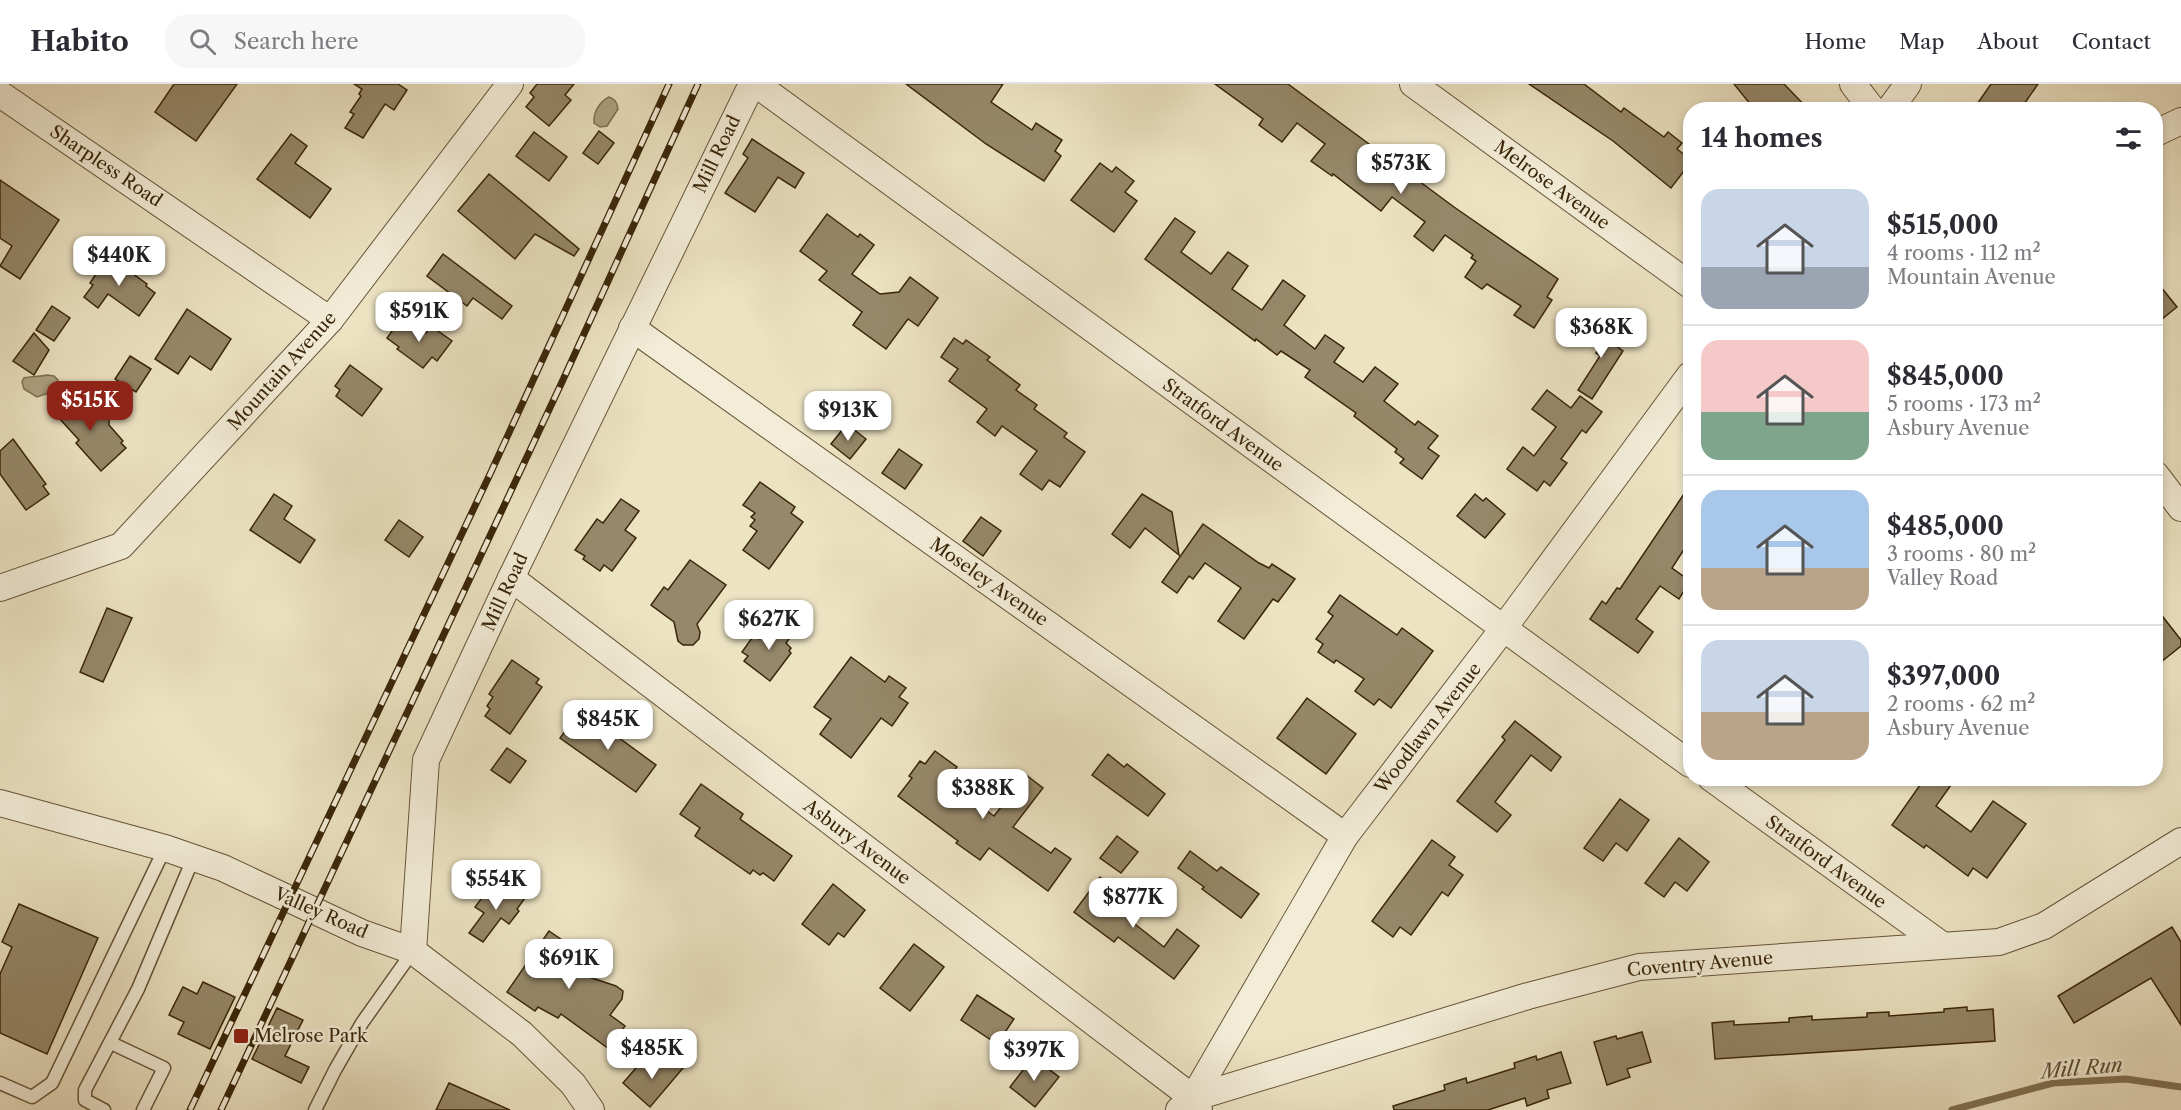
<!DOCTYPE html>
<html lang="en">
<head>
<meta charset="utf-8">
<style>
	:root { --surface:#fff; --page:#f7f7f7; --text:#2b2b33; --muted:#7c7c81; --line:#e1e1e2; --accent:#8f2418 }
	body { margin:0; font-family:"Libre Caslon Text",serif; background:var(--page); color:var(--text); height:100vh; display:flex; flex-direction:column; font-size:22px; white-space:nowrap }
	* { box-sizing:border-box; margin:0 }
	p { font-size:20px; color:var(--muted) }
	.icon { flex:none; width:33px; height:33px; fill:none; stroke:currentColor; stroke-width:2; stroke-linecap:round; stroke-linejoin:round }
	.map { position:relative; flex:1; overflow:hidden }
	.drawer { position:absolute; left:1683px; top:18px; width:480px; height:684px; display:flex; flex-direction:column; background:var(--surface); border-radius:24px; box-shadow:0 3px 9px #0003 }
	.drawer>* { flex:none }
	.price { position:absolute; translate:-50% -51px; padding:0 14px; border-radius:12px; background:#fff; color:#222; font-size:20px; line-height:39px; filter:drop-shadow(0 2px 3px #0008) }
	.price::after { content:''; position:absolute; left:50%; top:36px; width:18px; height:14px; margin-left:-9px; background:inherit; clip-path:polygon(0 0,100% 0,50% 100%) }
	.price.active { background:var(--accent); color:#fff }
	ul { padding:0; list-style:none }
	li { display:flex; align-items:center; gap:18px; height:150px; padding:0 18px }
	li+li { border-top:2px solid var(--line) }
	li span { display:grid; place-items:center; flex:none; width:168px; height:120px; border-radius:18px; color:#555 }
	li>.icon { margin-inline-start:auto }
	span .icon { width:72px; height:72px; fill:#fffc; stroke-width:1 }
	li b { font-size:26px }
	h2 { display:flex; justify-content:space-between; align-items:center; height:72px; padding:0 18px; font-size:26px }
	header { display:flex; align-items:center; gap:36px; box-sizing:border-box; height:84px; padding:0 30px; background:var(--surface); border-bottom:2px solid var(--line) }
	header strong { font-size:28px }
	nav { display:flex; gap:33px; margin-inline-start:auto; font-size:21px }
	.search { width:420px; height:54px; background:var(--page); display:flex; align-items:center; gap:15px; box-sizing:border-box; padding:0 21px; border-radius:24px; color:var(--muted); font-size:22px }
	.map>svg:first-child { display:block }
</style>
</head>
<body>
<header>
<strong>Habito</strong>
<div class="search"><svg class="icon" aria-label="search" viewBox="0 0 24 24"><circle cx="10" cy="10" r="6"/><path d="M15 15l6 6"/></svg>Search here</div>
<nav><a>Home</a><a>Map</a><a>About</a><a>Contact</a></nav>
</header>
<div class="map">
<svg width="2181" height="1026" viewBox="0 0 2181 1026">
	<rect width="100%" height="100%" fill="#ece3c3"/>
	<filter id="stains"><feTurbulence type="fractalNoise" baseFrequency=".00333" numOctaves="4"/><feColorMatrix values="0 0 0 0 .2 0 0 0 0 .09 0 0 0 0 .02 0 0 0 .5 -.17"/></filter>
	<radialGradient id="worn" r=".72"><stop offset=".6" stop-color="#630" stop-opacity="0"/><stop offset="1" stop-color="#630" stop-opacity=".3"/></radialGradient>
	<g fill="#afa384" stroke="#807153" stroke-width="1.5">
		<path d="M609,13C615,15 617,18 618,25L607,42L600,43L594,39C593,29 599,18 609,13Z"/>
		<path d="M47,291L54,292L58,296L55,307L37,313L24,305L22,298L24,294C32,292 39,293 47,291Z"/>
	</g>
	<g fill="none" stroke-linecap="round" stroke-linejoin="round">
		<polyline stroke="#807153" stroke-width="7" points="1952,1026 2053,999 2126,995 2181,1003"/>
	</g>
	<g fill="#96886a" stroke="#392609" stroke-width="1.5">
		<polygon points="174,0 237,0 196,57 155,28"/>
		<polygon points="354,0 398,0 407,6 394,26 385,20 363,54 345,44 354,30 350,28 361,12 359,10 362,5"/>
		<polygon points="537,0 574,0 565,11 571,16 549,42 526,23 534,13 530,9"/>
		<polygon points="906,0 1003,0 991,18 1032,46 1036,39 1062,56 1055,67 1061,72 1044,97 986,60"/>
		<polygon points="1215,0 1288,0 1454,123 1558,195 1547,213 1552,216 1534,244 1514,231 1521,222 1487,200 1482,205 1465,193 1476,177 1471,174 1473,171 1445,151 1433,167 1414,152 1425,138 1392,113 1381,127 1333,90 1332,92 1311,77 1325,60 1297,39 1282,58 1259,41 1263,35"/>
		<polygon points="1529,0 1584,0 1621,28 1624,24 1664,53 1668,48 1682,59 1677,65 1690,75 1690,79 1671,104 1613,57"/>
		<polygon points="1734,0 1784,0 1809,26 1755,26"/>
		<polygon points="1991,0 2038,0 2020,26 1973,26"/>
		<polygon points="599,47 614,59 598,80 583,69"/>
		<polygon points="534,48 567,73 549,97 516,72"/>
		<polygon points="291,50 307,62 295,79 331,105 310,134 257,95"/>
		<polygon points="752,55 804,89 795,104 778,93 755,128 725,109 748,74 743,70"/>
		<polygon points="1100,79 1112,88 1116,83 1134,97 1125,108 1137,117 1114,148 1071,116"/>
		<polygon points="489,90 579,165 574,172 535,150 515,175 458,127"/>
		<polygon points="0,96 59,136 20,195 0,182 12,162 0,154"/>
		<polygon points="827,130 858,153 860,150 874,161 852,190 880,210 899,208 910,193 938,214 918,242 908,235 886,265 853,241 862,228 819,196 827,187 800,167"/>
		<polygon points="1175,134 1195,148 1181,168 1211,190 1228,168 1248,182 1232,205 1262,226 1283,196 1305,212 1284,241 1315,265 1325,251 1344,264 1334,278 1363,298 1375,283 1398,300 1384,317 1415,341 1418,337 1438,352 1428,364 1439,372 1422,395 1400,379 1404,375 1395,368 1397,365 1354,332 1356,329 1305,293 1310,286 1281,267 1277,271 1256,255 1255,257 1145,175"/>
		<polygon points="443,170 512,222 502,235 473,214 467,222 427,192"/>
		<polygon points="108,172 147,200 146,202 155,209 139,232 108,210 98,224 84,213 93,201 90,199"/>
		<polygon points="2156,197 2177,223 2156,240"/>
		<polygon points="52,222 70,234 54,257 36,246"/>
		<polygon points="187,225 231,255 211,286 190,272 178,290 155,275"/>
		<polygon points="400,236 405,240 409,236 426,249 431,242 452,257 437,277 432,273 423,284 397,265 399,263 387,254"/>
		<polygon points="1596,238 1619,254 1615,261 1623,267 1592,315 1578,306 1600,272 1596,269 1599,264 1585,254"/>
		<polygon points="34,249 49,266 34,291 13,277"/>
		<polygon points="954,254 963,260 966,256 990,273 987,276 1020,301 1016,306 1037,321 1034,325 1067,349 1064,353 1085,368 1060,403 1049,396 1042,406 1020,390 1037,367 1002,342 995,352 977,338 987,325 949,297 958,285 941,273"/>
		<polygon points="130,272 151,285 136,308 115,295"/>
		<polygon points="350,281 382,305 362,332 336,312 340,306 335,302"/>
		<polygon points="1547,306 1571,324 1580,312 1602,328 1586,349 1582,346 1561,375 1567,379 1550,402 1544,397 1537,407 1507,385 1523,363 1534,372 1556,343 1532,325"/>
		<polygon points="64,310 88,335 101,324 109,334 109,341 123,357 121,359 126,364 101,387 76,359 79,356 49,323"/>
		<polygon points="847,340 866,355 850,375 831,360"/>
		<polygon points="13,355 46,400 43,402 49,410 26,426 0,390 0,367"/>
		<polygon points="899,365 922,381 905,405 882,389"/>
		<polygon points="760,398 795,423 791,429 803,438 769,485 743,466 757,447 750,442 755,436 751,433 755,429 743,421"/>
		<polygon points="1690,401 1690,456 1672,484 1690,497 1679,515 1660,502 1636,535 1653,548 1638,569 1590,535 1602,517 1606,520 1617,504 1620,505"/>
		<polygon points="274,410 292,422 284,435 315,456 300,479 250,446"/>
		<polygon points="1142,410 1172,428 1179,471 1145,444 1130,464 1112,450"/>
		<polygon points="1475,410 1483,417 1486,414 1505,430 1485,454 1457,432"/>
		<polygon points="621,415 639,427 625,446 636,454 612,487 604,481 600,487 583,475 585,472 575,466 597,435 603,439"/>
		<polygon points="981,433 1001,447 983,472 963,457"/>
		<polygon points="399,436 423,453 409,473 385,456"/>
		<polygon points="1203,440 1259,479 1269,484 1272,480 1295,495 1278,518 1273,515 1244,555 1218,537 1241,504 1205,479 1193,495 1189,492 1177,509 1162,498"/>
		<polygon points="690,476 726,501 697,540 700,548 699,555 693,561 683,561 678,557 674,538 651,521 664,503 668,506"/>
		<polygon points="1340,511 1397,551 1402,544 1433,567 1391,624 1379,615 1374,621 1355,607 1364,595 1336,576 1334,579 1318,568 1323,560 1316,555 1333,532 1328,528"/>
		<polygon points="107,524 132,534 103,598 80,588"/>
		<polygon points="2156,524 2181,556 2181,562 2156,582"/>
		<polygon points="773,537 792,551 786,559 791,564 789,567 791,569 770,597 744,577 748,572 742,568 754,551 759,555"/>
		<polygon points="851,573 885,598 889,592 906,604 899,613 908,619 892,642 881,634 851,674 820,650 831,635 814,623"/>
		<polygon points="512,576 539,595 536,599 542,603 510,650 485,632 490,625 487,622 493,613 489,610"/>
		<polygon points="1307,614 1356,650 1326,690 1277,654"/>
		<polygon points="581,626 656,681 636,708 560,654"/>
		<polygon points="1515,637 1561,673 1551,687 1531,671 1495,718 1511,731 1497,748 1457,717 1505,656 1502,653"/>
		<polygon points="507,664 526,677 510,699 491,686"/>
		<polygon points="935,667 957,683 948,695 959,704 958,706 994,732 1026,691 1043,704 1013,743 1051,769 1055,764 1071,775 1048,807 989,764 980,776 956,759 958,757 898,712 912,694 909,692 920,677 925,680"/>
		<polygon points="1108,670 1124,683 1127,680 1165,710 1148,732 1092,691"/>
		<polygon points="1925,694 1941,694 1951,701 1936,722 1971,748 1993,717 2026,740 1987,794 1973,784 1968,792 1926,761 1924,764 1892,741"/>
		<polygon points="701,700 743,730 740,735 792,772 774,797 763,789 760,791 753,786 750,790 695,752 700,744 680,730"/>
		<polygon points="1620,715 1649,736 1627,767 1616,759 1603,777 1584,764"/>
		<polygon points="1117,752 1138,768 1121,789 1100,774"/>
		<polygon points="1679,754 1709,778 1687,807 1675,798 1664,813 1645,799"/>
		<polygon points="1432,756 1455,773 1449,781 1463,791 1448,812 1442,808 1411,851 1400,843 1393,853 1372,837"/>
		<polygon points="1190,767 1217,787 1221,783 1259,810 1241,834 1202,805 1204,803 1178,784"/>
		<polygon points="1100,793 1129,815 1122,824 1133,833 1131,837 1164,863 1177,845 1199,862 1174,895 1118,853 1114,858 1074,828"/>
		<polygon points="506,799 525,814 517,825 519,827 509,840 501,834 483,858 469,849 484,829 475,823 487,807 495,813"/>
		<polygon points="833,800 865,826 844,853 838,849 829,861 802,840"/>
		<polygon points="19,820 98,854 47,970 0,949 0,890 12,863 2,858"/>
		<polygon points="2172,843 2181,858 2181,941 2151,894 2074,939 2058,912"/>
		<polygon points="549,847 590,875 580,890 616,902 623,907 622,915 610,931 625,942 609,965 561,930 558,934 538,923 535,927 507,908"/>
		<polygon points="914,860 944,883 910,927 880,904"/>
		<polygon points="203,898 235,913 210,965 178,950 184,938 169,931 183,903 197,910"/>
		<polygon points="977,911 1014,935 997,960 961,936"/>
		<polygon points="1967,923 1967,927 1993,925 1995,957 1715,975 1712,939 1734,937 1734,941 1789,938 1789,934 1812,932 1812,936 1867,933 1867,929 1889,928 1889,932 1944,928 1944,925"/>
		<polygon points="277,924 303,936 285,972 309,983 301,999 252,975"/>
		<polygon points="1642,948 1651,978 1627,985 1630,993 1607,1001 1594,958 1616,952 1617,955"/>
		<polygon points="1561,968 1571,999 1547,1006 1549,1014 1527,1022 1525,1014 1488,1026 1394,1026 1393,1022 1445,1006 1444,1001 1466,994 1467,999 1515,984 1514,979 1536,972 1537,976"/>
		<polygon points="669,972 683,984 650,1023 623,999 642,977 655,988"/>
		<polygon points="1033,973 1059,993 1035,1023 1010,1003"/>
		<polygon points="449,999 510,1026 436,1026"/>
	</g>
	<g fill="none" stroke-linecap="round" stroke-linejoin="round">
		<g stroke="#665538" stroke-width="15">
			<g id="lane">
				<polyline points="111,959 164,984 143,1026"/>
				<polyline points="0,999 32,1013 52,999 165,764"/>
				<polyline points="104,1026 85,1016 85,1006 138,905 193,775"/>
				<polyline points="315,1026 335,986 362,939 413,867"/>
			</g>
		</g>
		<g stroke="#665538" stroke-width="28">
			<g id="street">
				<polyline points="756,0 1690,680"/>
				<polyline points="1413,0 1690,201"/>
				<polyline points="1853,0 1873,26"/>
				<polyline points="0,10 330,236"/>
				<polyline points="1889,26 1908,0"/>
				<polyline points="2156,49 2181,37"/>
				<polyline points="632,244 1345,752"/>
				<polyline points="2156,391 2181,424"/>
				<polyline points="511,494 1193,1014 1199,1026"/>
				<polyline points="0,504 121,462 330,236 510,0"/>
				<polyline points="1711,694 1942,861"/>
				<polyline points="0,719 165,764 223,784 362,849 413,867 522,950 573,1000 591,1026"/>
				<polyline points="413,867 426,676 511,494 752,0"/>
				<polyline points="1193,1014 1345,752 1503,545 1690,291"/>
				<polyline points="1179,1026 1193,1014 1528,912 1639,883 1999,858 2044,842 2181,757"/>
			</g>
		</g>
		<use href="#lane" stroke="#f3edd8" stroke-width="12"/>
		<use href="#street" stroke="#f3edd8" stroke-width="26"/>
		<g stroke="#392609" stroke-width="7">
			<g id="rail">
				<polyline points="190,1026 491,388 669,0"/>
				<polyline points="221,1026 562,298 698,0"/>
			</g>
		</g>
		<use href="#rail" stroke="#f3edd8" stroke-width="4.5" stroke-dasharray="14" stroke-linecap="butt"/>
	</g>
	<rect fill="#8f2418" stroke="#f3edd8" stroke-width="2" x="233" y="944" width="16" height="16" rx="3"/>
	<g text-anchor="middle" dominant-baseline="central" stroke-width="5" stroke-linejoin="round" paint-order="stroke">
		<g font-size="18" fill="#392609" stroke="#f3edd8">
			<text transform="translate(717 70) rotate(-64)">Mill Road</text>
			<text transform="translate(106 82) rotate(34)">Sharpless Road</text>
			<text transform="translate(1552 101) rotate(36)">Melrose Avenue</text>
			<text transform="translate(282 287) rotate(-48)">Mountain Avenue</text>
			<text transform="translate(1223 341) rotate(36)">Stratford Avenue</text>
			<text transform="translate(989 498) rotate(35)">Moseley Avenue</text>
			<text transform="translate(505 508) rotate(-65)">Mill Road</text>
			<text transform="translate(1428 644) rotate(-52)">Woodlawn Avenue</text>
			<text transform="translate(857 758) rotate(37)">Asbury Avenue</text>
			<text transform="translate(1826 778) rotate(36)">Stratford Avenue</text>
			<text transform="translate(321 829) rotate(24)">Valley Road</text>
			<text transform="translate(1700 880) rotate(-5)">Coventry Avenue</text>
		</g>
		<g font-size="18" fill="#392609" stroke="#f3edd8" text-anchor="start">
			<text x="254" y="952">Melrose Park</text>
		</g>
		<g font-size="20" font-style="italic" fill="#5c4c2e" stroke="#f3edd8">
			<text transform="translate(2082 984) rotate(-5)">Mill Run</text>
		</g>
	</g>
	<rect width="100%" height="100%" filter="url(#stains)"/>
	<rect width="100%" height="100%" fill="url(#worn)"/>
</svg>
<b class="price" style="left:1401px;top:111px">$573K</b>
<b class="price" style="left:119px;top:203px">$440K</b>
<b class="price" style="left:419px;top:259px">$591K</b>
<b class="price" style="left:1601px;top:275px">$368K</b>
<b class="price active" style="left:90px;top:348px">$515K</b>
<b class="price" style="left:848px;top:358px">$913K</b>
<b class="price" style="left:769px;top:567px">$627K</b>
<b class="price" style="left:608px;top:667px">$845K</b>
<b class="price" style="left:983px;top:736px">$388K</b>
<b class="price" style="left:496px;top:827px">$554K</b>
<b class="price" style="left:1133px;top:845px">$877K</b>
<b class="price" style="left:569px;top:906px">$691K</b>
<b class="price" style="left:652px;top:996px">$485K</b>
<b class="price" style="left:1034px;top:998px">$397K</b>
<section class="drawer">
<h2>14 homes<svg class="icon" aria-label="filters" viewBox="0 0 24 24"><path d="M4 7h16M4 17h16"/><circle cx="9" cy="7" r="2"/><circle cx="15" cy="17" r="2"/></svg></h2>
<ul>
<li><span style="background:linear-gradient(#c9d6e8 65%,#9aa5b1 0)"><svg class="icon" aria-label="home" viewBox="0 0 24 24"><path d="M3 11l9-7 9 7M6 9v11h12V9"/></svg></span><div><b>$515,000</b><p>4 rooms · 112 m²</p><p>Mountain Avenue</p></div></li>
<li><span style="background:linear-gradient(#f6c9c9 60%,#7fa58c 0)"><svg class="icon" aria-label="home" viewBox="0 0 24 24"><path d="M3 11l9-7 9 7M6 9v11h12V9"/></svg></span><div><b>$845,000</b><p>5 rooms · 173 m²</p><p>Asbury Avenue</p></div></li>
<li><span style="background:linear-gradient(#a9c7e8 65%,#b9a48a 0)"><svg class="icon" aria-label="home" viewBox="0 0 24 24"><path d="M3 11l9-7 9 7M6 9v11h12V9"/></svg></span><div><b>$485,000</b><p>3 rooms · 80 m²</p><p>Valley Road</p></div></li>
<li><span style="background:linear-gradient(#c9d6e8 60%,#b9a48a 0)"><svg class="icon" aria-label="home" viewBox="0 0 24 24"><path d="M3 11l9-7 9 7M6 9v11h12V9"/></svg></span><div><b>$397,000</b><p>2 rooms · 62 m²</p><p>Asbury Avenue</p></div></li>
</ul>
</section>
</div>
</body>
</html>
